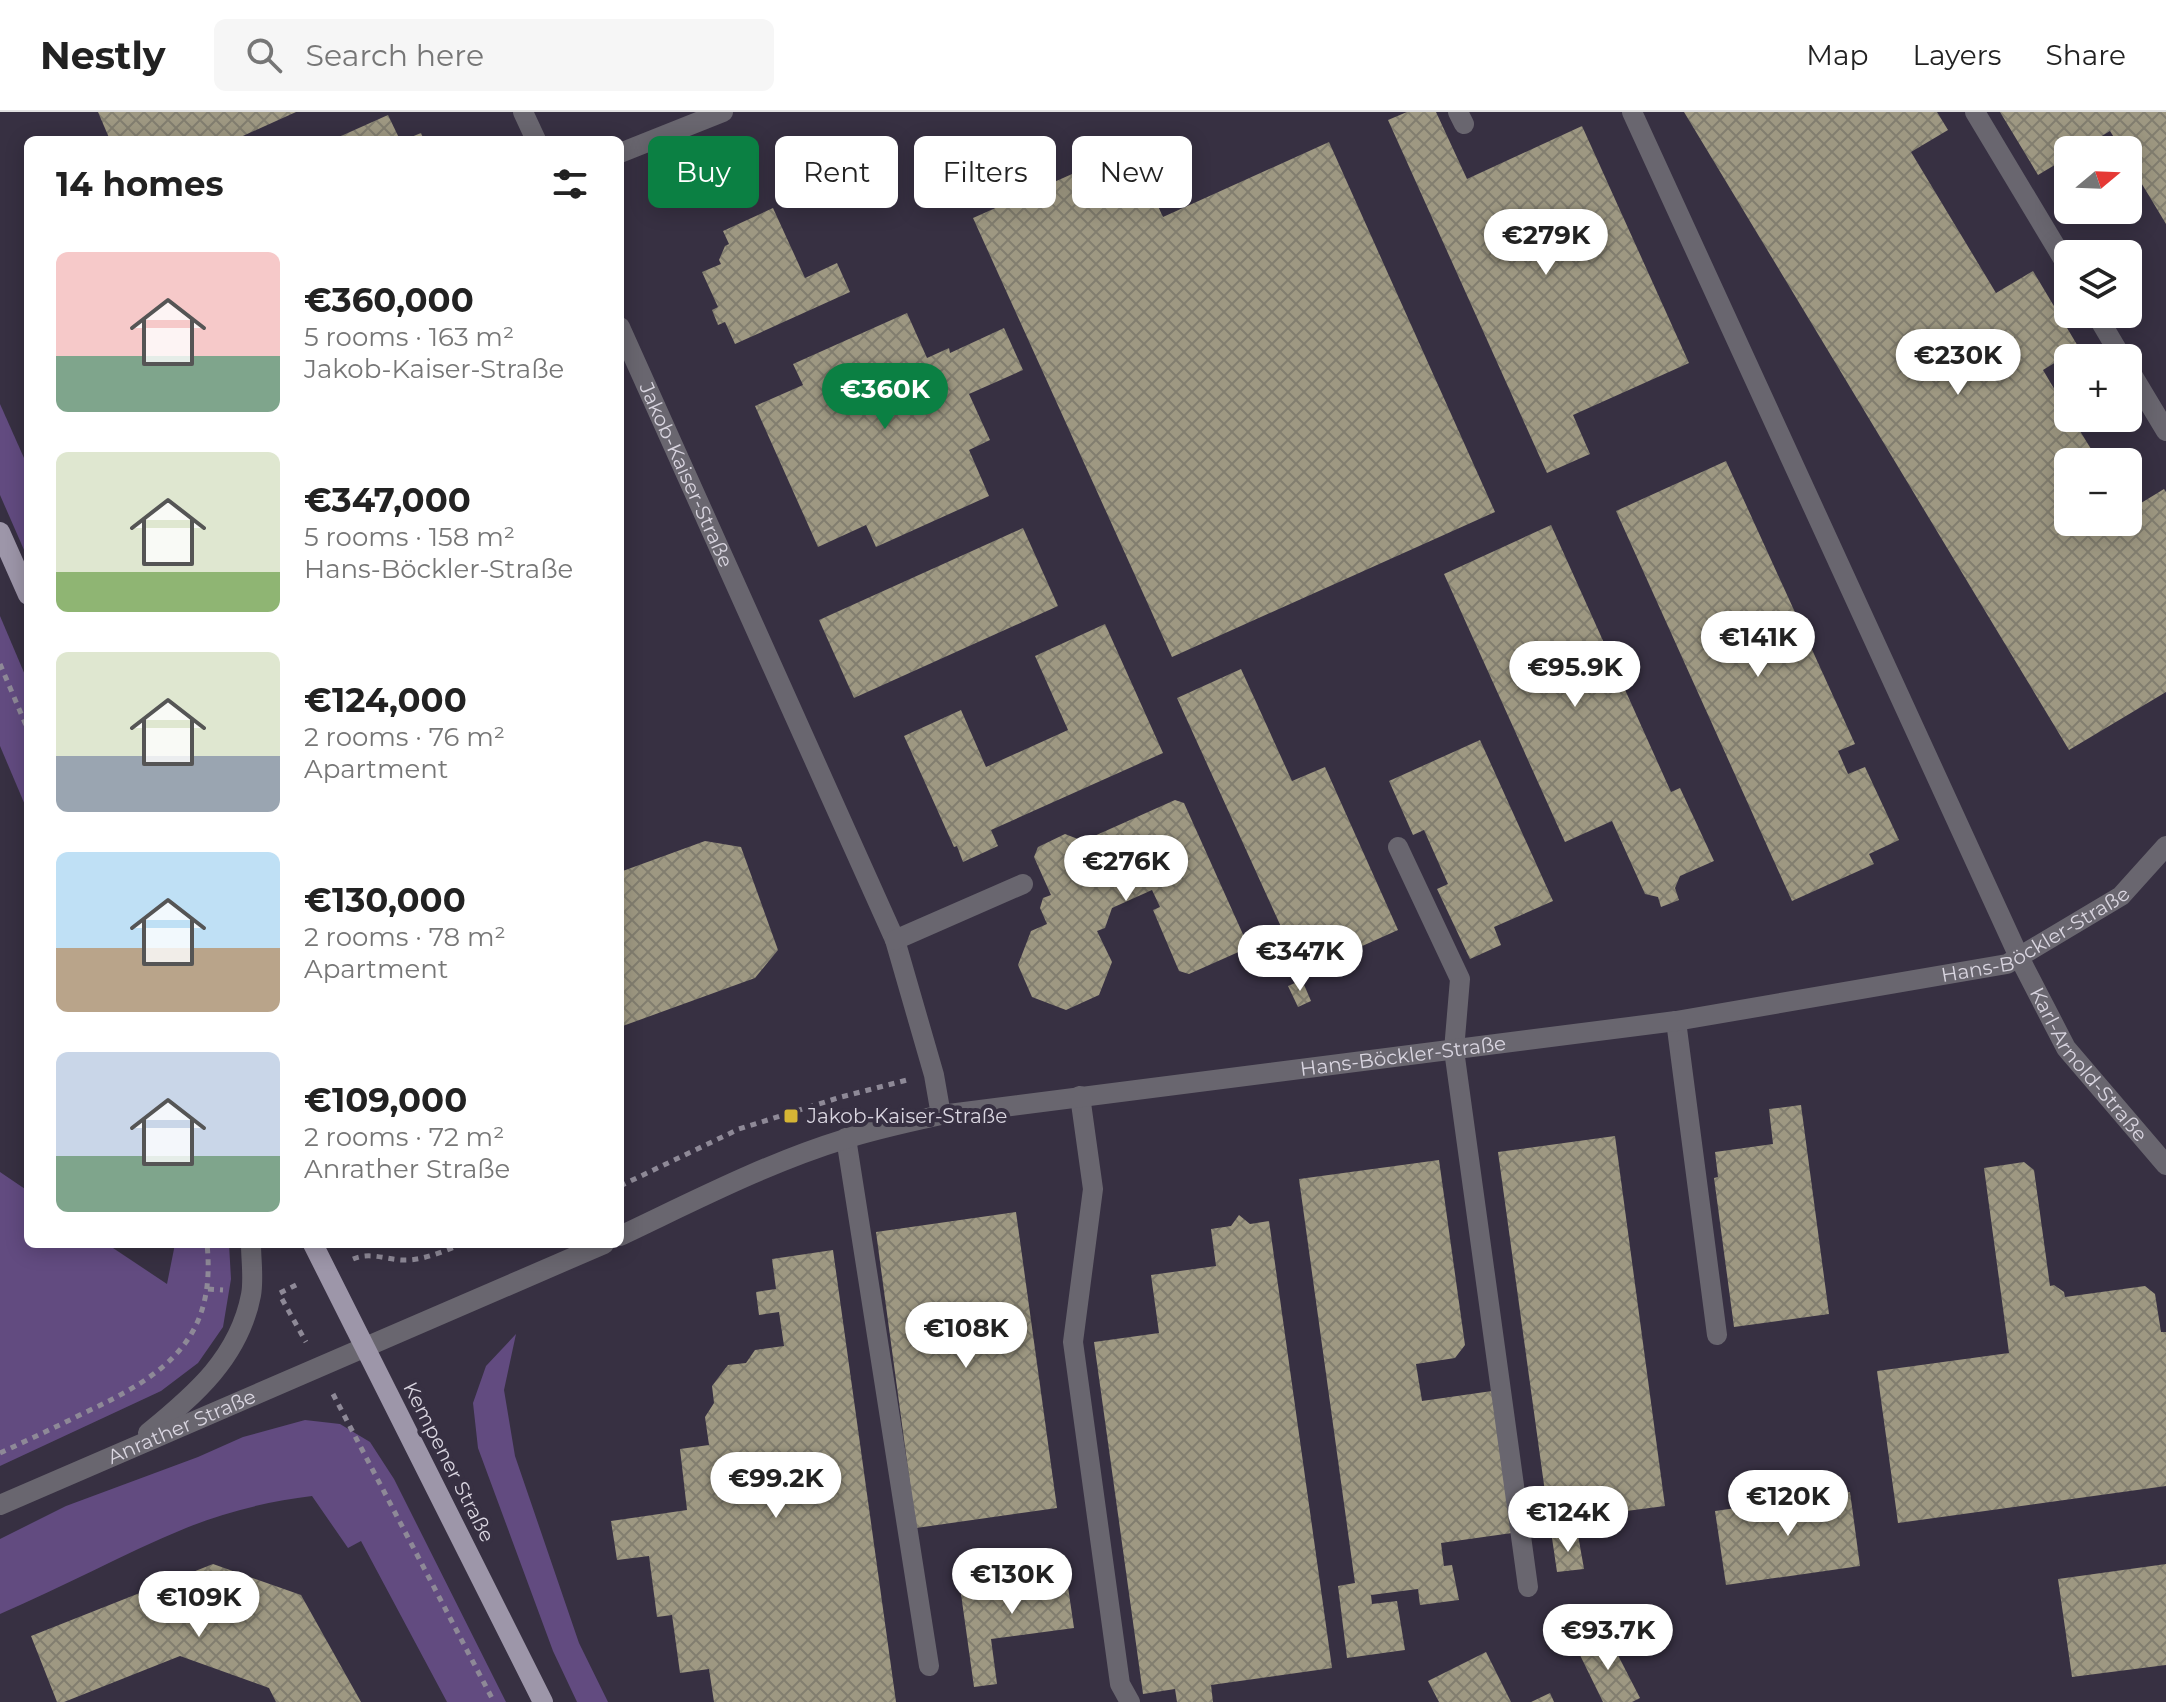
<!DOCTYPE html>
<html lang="en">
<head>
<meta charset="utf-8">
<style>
	:root { --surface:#fff; --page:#f6f6f6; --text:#222; --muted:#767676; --line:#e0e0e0; --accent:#0b8043 }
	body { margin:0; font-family:Montserrat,sans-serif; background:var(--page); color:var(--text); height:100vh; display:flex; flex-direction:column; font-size:30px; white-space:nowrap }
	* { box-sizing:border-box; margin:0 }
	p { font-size:26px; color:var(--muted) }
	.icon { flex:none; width:44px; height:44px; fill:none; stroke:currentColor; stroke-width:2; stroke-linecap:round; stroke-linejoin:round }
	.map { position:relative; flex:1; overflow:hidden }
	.side { position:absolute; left:24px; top:24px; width:600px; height:1112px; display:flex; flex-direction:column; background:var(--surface); border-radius:12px; box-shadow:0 4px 20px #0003 }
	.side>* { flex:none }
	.guide { position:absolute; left:648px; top:24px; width:760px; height:72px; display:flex; gap:16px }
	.needle { width:52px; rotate:71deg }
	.controls { position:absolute; left:2054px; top:24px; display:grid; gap:16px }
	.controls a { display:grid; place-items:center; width:88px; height:88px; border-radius:12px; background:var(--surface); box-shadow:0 4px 20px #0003; font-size:40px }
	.price { position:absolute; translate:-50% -68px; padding:0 18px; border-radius:28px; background:#fff; color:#222; font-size:26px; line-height:52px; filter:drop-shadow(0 2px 4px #0008) }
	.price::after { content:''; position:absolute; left:50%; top:48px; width:24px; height:18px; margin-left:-12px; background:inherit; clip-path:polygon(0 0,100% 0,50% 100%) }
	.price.current { background:var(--accent); color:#fff }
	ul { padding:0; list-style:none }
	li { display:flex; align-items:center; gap:24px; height:200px; padding:0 32px }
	li span { display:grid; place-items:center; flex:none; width:224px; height:160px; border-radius:12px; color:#555 }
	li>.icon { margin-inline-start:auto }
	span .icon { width:96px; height:96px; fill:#fffc; stroke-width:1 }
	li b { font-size:34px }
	h2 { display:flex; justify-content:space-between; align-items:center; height:96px; padding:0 32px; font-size:34px }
	.tag { padding:0 28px; border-radius:12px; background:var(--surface); box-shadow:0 4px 20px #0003; font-size:28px; line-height:72px }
	.tag.current { background:var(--accent); color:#fff }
	header { display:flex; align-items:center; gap:48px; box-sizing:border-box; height:112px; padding:0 40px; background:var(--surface); border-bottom:2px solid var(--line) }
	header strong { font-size:38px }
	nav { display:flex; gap:44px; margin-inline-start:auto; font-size:28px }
	.search { width:560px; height:72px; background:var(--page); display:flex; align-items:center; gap:20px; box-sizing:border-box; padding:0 28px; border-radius:12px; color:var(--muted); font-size:30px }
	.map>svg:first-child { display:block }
</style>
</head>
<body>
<header>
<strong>Nestly</strong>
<div class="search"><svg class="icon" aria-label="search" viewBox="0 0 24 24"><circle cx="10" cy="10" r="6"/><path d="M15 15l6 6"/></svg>Search here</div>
<nav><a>Map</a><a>Layers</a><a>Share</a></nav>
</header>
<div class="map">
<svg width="2166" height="1590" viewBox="0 0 2166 1590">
	<defs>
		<pattern id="building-cross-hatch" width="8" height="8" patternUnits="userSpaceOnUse" patternTransform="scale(2)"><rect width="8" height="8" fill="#9e9882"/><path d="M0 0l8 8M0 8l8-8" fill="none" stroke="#827e6f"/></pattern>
	</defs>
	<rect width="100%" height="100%" fill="#373042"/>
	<g fill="#624b80">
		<polygon points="0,292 28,355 28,447 0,383"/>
		<polygon points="0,504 28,570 28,700 0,634"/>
		<polygon points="0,1060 28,1079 28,1132 107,1132 167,1172 175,1132 229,1132 231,1167 223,1215 198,1251 161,1279 0,1354"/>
		<polygon points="516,1222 504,1278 515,1344 579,1531 608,1590 577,1590 553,1539 478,1336 473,1291 486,1254"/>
		<path d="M305,1308L340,1312L370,1330L394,1367L506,1590H447L361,1429L348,1436L312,1384C270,1389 225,1400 186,1416C123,1442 63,1475 0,1502V1427L66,1394L198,1345L243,1325Z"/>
	</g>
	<g fill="url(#building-cross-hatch)">
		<polygon points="98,0 296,0 234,28 110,28"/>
		<polygon points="1407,0 1436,0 1467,67 1582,14 1689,251 1573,303 1590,342 1547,361 1388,8"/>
		<polygon points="1684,0 1937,0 1948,18 1911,40 1996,181 2033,159 2079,236 2043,258 2068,300 2068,306 2072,306 2099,350 2068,350 2068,410 2128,410 2128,399 2164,377 2166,380 2166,580 2069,638"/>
		<polygon points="2000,0 2166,0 2166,112 2128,49 2128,38 2122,38 2110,19 2079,38 2068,38 2068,45 2038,63"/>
		<polygon points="388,3 400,28 332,28"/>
		<polygon points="421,21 424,28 404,28"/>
		<polygon points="1329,30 1495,400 1172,545 973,106 1090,54 1095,36 1107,31 1122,37 1127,49 1121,64 1149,75 1163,105"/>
		<polygon points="773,96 805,166 837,151 850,180 735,232 725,210 718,213 712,198 718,195 702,160 721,152 719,148 725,134 729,132 723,119"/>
		<polygon points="907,201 927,246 949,236 950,241 1004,216 1023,258 969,282 990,328 969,338 989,384 876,435 866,413 818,435 755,294 803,273 793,252"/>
		<polygon points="1726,349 1855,632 1838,639 1848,662 1865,655 1899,728 1869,742 1874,752 1792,789 1616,399"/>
		<polygon points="1551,413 1671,680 1680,676 1714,749 1680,764 1675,776 1679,788 1661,795 1658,785 1645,782 1612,709 1565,730 1444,462"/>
		<polygon points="1023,416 1058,494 854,586 819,508"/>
		<polygon points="1105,512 1163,641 991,718 998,734 963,750 957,734 954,735 904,624 961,598 986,655 1068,618 1035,544"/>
		<polygon points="1241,557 1292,669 1325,655 1398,818 1302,861 1177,586"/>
		<polygon points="1480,628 1553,789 1494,815 1501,833 1470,847 1437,777 1448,772 1424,718 1413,723 1389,669"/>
		<polygon points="1175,688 1184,691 1246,829 1243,838 1189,862 1179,859 1153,798 1160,795 1152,778 1112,796 1105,816 1097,819 1112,850 1099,883 1066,898 1032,885 1018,853 1031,819 1047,812 1040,796 1043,786 1051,783 1034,745 1038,735 1065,722 1083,729"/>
		<polygon points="705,729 741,735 778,838 755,866 620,915 620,760"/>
		<polygon points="1302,868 1311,889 1298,895 1288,874"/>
		<polygon points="1801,993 1829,1202 1734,1215 1714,1066 1718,1065 1715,1040 1773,1032 1769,997"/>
		<polygon points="1615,1024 1665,1394 1549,1409 1498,1040"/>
		<polygon points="1439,1048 1465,1233 1455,1246 1416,1252 1422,1289 1492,1279 1512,1421 1441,1431 1444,1454 1452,1453 1459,1488 1420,1493 1418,1477 1371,1483 1372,1492 1397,1489 1405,1538 1347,1546 1338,1474 1355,1471 1299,1067"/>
		<polygon points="2024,1050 2034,1058 2050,1174 2054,1173 2064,1180 2065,1185 2145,1174 2155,1182 2161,1220 2166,1220 2166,1374 1898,1411 1877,1259 2009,1241 1984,1056"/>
		<polygon points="1016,1100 1057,1396 916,1416 876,1120"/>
		<polygon points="1239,1103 1250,1112 1269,1109 1332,1556 1211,1573 1213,1590 1177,1590 1175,1577 1143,1582 1094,1230 1159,1221 1151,1163 1216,1154 1211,1117 1231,1114"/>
		<polygon points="833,1138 896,1590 714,1590 709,1557 680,1561 672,1503 657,1505 649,1444 617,1448 611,1409 687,1398 680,1337 709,1333 705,1305 714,1291 712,1274 728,1253 746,1251 755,1238 784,1234 779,1200 759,1203 756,1180 776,1177 772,1147"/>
		<polygon points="1850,1380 1860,1454 1726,1473 1715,1399"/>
		<polygon points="1578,1423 1584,1457 1557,1460 1552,1426"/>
		<polygon points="213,1452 301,1483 361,1590 276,1590 269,1576 180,1544 64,1590 57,1590 31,1524"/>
		<polygon points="2166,1452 2166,1553 2072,1565 2058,1467"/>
		<polygon points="1066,1461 1074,1516 991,1527 997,1572 974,1575 960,1475"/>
		<polygon points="1607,1522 1640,1586 1632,1590 1603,1590 1577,1537"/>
		<polygon points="1486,1540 1511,1590 1439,1590 1428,1569"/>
		<polygon points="1550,1581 1554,1590 1531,1590"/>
	</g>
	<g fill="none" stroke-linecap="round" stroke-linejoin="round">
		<g stroke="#8e8997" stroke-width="5" stroke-dasharray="6 6" stroke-linecap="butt">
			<polyline points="0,552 28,618"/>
			<polyline points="620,1074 739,1017 841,985 907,968"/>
			<path d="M353,1147C372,1139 388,1149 408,1148C427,1147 446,1138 463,1132"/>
			<polyline points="208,1177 223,1178"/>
			<polyline points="280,1181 300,1171"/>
			<polyline points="282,1187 306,1230"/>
			<polyline points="333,1282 494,1590"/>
			<path d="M0,1341C28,1328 56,1315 84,1301C163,1264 217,1229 207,1132"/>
		</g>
		<g stroke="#69666f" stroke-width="20">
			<polyline points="523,0 536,28"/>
			<polyline points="1458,0 1464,12"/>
			<path id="s1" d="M1632,0L2020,847L2066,936L2166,1053"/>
			<polyline points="1975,0 2068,155"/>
			<polyline points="620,41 723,0"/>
			<polyline points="2096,202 2122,246"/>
			<path id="s2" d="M620,215L895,828L934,963L941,1003"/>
			<polyline points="2128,256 2166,319"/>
			<polyline points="1398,735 1460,867 1454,938 1528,1475"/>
			<polyline points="895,828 1023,772"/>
			<polyline points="1676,909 1717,1223"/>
			<polyline points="1080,984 1093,1077 1073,1230 1120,1572 1130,1590"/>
			<polyline points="846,1026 929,1554"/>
			<path id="s3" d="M620,1124C694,1089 767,1051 845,1027C876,1017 909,1010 941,1003L1676,909L2007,852L2121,784L2166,734"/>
			<path d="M148,1321C196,1282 239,1245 251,1183C254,1167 251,1148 251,1132"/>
			<path id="s4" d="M0,1393L604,1132"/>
		</g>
		<g stroke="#9d96a9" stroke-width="20">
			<polyline points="0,420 28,483"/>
			<polyline points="313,1132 543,1590"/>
		</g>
	</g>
	<rect fill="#d5b535" stroke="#373042" stroke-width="3" x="783" y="996" width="16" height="16" rx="4"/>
	<g text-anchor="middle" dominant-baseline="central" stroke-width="8" stroke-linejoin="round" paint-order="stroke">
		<g font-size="20" fill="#d9d5e0" stroke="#373042">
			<text stroke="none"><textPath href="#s2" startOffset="162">Jakob-Kaiser-Straße</textPath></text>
			<text stroke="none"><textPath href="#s3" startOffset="1458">Hans-Böckler-Straße</textPath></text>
			<text stroke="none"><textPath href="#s3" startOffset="810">Hans-Böckler-Straße</textPath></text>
			<text stroke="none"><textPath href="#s1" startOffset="1058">Karl-Arnold-Straße</textPath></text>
			<text stroke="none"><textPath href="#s4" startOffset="198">Anrather Straße</textPath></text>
			<text transform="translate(449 1350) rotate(63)">Kempener Straße</text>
		</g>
		<g font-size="20" fill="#d9d5e0" stroke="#373042" text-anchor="start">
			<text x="807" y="1004">Jakob-Kaiser-Straße</text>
		</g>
	</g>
</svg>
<div class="controls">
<a><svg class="needle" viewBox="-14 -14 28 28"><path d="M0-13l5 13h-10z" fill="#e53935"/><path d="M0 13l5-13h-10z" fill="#767676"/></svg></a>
<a><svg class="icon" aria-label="layers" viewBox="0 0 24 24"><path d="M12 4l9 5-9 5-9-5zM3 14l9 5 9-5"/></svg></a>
<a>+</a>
<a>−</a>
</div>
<b class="price" style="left:1546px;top:165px">€279K</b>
<b class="price" style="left:1958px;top:285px">€230K</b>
<b class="price current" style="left:885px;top:319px">€360K</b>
<b class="price" style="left:1758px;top:567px">€141K</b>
<b class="price" style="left:1575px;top:597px">€95.9K</b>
<b class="price" style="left:1126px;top:791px">€276K</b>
<b class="price" style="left:1300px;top:881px">€347K</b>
<b class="price" style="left:966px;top:1258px">€108K</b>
<b class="price" style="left:776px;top:1408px">€99.2K</b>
<b class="price" style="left:1788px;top:1426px">€120K</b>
<b class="price" style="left:1568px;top:1442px">€124K</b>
<b class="price" style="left:1012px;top:1504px">€130K</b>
<b class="price" style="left:199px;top:1527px">€109K</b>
<b class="price" style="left:1608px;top:1560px">€93.7K</b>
<div class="guide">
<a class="tag current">Buy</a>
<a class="tag">Rent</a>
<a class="tag">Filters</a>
<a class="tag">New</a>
</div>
<section class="side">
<h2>14 homes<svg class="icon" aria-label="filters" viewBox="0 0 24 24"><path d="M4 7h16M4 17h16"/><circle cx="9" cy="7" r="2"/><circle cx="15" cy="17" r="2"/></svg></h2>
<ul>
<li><span style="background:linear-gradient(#f6c9c9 65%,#7fa58c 0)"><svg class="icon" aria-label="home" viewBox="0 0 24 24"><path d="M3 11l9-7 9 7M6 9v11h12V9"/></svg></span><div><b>€360,000</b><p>5 rooms · 163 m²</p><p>Jakob-Kaiser-Straße</p></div></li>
<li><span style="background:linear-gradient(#dfe7d0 75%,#8fb573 0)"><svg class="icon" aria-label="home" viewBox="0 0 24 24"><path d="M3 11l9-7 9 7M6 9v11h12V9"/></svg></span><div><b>€347,000</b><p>5 rooms · 158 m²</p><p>Hans-Böckler-Straße</p></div></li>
<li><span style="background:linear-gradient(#dfe7d0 65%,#9aa5b1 0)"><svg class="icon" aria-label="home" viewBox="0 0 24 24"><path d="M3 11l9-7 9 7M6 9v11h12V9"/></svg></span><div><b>€124,000</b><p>2 rooms · 76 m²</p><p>Apartment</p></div></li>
<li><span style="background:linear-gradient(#bfe0f5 60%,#b9a48a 0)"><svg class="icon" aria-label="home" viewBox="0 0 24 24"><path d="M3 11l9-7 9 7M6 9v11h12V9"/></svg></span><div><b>€130,000</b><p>2 rooms · 78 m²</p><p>Apartment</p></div></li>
<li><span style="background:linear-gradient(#c9d6e8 65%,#7fa58c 0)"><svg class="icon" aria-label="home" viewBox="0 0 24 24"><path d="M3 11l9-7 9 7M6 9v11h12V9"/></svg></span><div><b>€109,000</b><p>2 rooms · 72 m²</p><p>Anrather Straße</p></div></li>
</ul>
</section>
</div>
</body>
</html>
